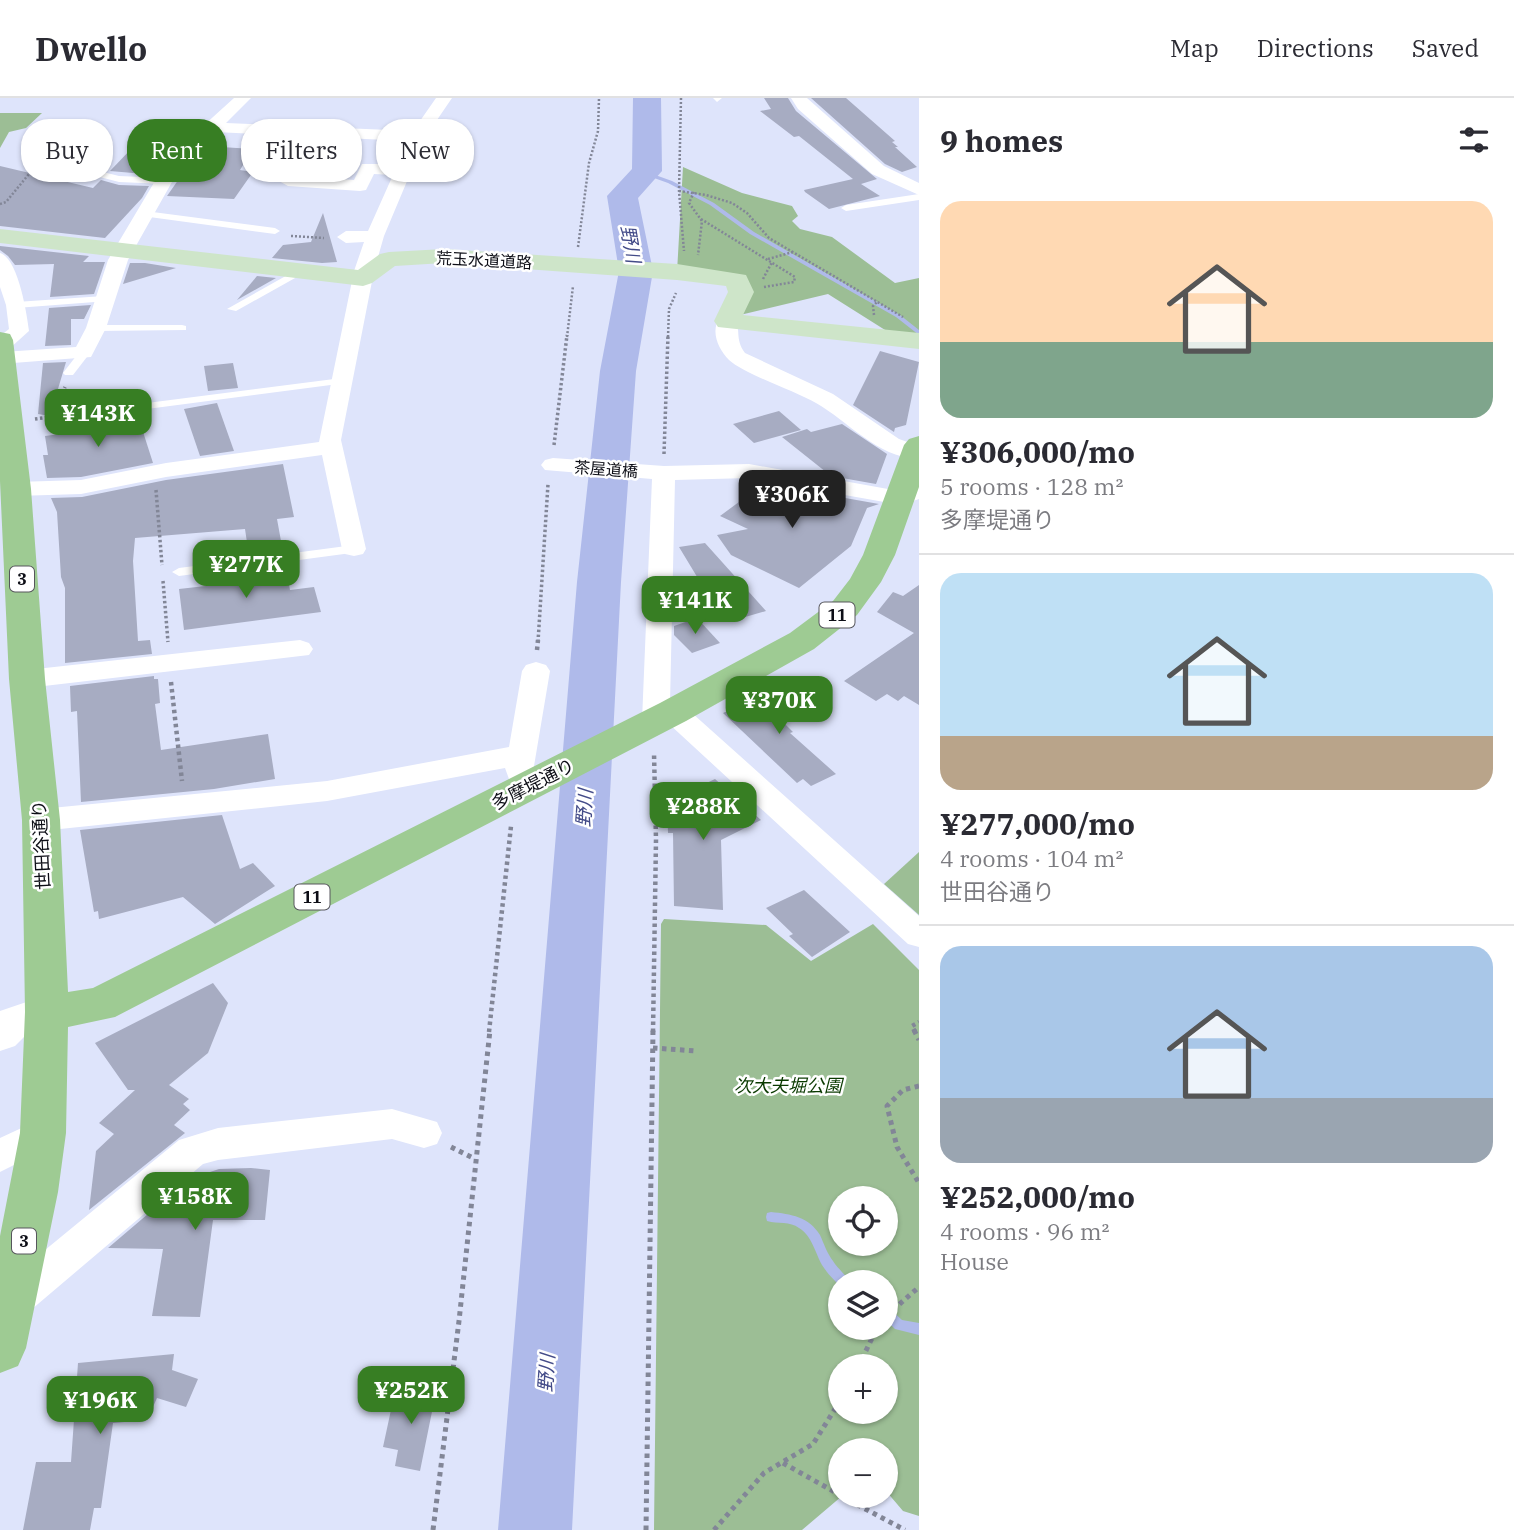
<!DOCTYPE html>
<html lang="en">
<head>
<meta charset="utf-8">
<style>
	:root { --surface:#fff; --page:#f2f2f3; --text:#2b2b33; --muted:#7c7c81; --line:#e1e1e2; --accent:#377e23 }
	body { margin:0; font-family:"IBM Plex Serif","Noto Sans JP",serif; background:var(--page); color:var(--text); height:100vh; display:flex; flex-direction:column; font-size:26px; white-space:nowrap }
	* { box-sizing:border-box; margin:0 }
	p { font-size:23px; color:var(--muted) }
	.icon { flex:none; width:38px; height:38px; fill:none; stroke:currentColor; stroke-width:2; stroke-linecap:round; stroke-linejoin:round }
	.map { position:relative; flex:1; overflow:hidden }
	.details { display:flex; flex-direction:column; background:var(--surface); width:595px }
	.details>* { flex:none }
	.guide { position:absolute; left:21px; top:21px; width:665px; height:63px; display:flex; gap:14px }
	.tools { position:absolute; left:828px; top:1088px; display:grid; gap:14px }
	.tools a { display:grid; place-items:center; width:70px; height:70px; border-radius:50%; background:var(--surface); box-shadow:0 2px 5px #0004; font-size:35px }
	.price { position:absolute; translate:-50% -60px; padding:0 16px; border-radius:14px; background:var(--accent); color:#fff; font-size:23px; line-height:46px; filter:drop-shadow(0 2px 4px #0008) }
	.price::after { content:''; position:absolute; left:50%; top:42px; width:21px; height:16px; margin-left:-10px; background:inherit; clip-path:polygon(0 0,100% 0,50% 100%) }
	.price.selected { background:#222; color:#fff }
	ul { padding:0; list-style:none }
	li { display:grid; align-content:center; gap:14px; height:371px; padding:0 21px }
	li+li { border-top:2px solid var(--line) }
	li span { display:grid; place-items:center; height:217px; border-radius:21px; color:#555 }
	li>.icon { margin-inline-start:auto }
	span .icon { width:126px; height:126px; fill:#fffc; stroke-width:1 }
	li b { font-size:30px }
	h2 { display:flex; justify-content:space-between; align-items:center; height:84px; padding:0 21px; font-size:30px }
	.pill { padding:0 24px; border-radius:28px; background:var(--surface); box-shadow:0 2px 5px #0004; font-size:24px; line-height:63px }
	.pill.selected { background:var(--accent); color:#fff }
	header { display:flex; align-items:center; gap:42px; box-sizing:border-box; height:98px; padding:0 35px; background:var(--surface); border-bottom:2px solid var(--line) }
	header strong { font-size:33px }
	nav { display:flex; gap:38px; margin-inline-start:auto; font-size:24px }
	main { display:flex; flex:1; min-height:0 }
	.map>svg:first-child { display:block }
</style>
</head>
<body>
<header>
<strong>Dwello</strong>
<nav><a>Map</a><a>Directions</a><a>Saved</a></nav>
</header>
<main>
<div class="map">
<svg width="919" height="1432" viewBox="0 0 919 1432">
	<rect width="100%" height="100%" fill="#dee4fb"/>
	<g fill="#9cbe95" fill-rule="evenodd">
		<polygon points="0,15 42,15 26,30 9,34 0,50"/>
		<polygon points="683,69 742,95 792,108 798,118 792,123 800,131 832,139 895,185 919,180 919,240 893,237 828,196 740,217 747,181 677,174"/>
		<polygon points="919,754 919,817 884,786"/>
		<path d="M664,821L766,827L811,863L873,826L919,872V1418L903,1413L886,1393V1353H840L842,1398L802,1432H654L661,826ZM840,1101H886V1146H840ZM840,1185H886V1230H840ZM840,1269H886V1314H840Z"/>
	</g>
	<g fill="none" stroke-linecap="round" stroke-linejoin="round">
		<g fill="#afbaea" fill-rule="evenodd">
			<polygon points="643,74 647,74 672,83 714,105 754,134 900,217 919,232 919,237 896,219 750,136 710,107 668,85 643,76"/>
			<path d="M771,1114C791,1116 809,1119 820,1137C824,1146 827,1155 833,1163C838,1171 846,1177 851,1185H840V1188C833,1181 827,1175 822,1167C815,1154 812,1138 799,1130C790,1123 778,1126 767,1123L766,1119L767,1115Z"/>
			<polygon points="886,1210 890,1211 902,1222 919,1225 919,1237 895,1231 886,1222"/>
		</g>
		<polygon fill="#afbaea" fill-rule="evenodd" points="633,0 661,0 662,73 638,100 653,173 636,273 621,484 572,1432 498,1432 577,484 600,273 619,173 607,98 632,71"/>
	</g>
	<g fill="#a7acc2">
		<polygon points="764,0 788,0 796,13 877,81 861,86 880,98 829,111 805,94 804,92 853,81 799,38 794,39 760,13 771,11"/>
		<polygon points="811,0 846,0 895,43 892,44 898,49 895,49 917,69 902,74 885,66"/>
		<polygon points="134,48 174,53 156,77 110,73"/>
		<polygon points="205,48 253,51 240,72 253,74 234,101 167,98 195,58"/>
		<polygon points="0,68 93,90 101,82 119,87 149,88 142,100 105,140 0,128"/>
		<polygon points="323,115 337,164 322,165 272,160 283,147 311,144"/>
		<polygon points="0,148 89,158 83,164 105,164 94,196 50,199 54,166 15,167 8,158 0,152"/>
		<polygon points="130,165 145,165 176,170 123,186"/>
		<polygon points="257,178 276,180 237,202"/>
		<polygon points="91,207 84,221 71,221 71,247 45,248 49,210"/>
		<polygon points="880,253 919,264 906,327 895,330 894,334 853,307"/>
		<polygon points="66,264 50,318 38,316 43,265"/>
		<polygon points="233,265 238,290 208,293 204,268"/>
		<polygon points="217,305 234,353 200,358 184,311"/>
		<polygon points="779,313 801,332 754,345 733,326"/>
		<polygon points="137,315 153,365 81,379 47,380 43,357 48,357 45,338 111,329 108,319"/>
		<polygon points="842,326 887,356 876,386 831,378 782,339 807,331 811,334"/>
		<polygon points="283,366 294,419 277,421 283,454 249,458 245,431 135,440 133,463 138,543 150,542 152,556 65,565 65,490 61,479 57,414 51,400 82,399 166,382"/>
		<polygon points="742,383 749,383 879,406 867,410 851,448 799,490 731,457 717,437 748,431 720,418 743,401"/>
		<polygon points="705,445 766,513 728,524 698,488 702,487 679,449"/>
		<polygon points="285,466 290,492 314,489 321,514 184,532 179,491 232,485 230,477"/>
		<polygon points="919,487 919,607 904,598 898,603 887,596 876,603 844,583 914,535 877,514 893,494 903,498"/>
		<polygon points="697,520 720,545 692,555 674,537 674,528"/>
		<polygon points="154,578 154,581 158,581 160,605 155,606 161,652 268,636 275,681 214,691 81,704 77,613 71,614 70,588"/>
		<polygon points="774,591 803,615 783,624 793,634 790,635 836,676 811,688 803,681 797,685 723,615"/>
		<polygon points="715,681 761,722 721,742 723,812 674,808 673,735 668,735 667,704"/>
		<polygon points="222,717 240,771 253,765 275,788 215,826 183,799 99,821 98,813 94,814 80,732"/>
		<polygon points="804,792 850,834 812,859 789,838 793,836 766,810"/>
		<polygon points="213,885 228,905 208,955 169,987 189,1001 183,1006 190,1012 174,1027 185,1035 89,1112 96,1053 114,1036 99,1025 135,992 128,992 95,945"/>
		<polygon points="251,1070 270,1072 265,1122 213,1122 200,1219 152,1218 163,1151 108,1150 189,1081 219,1071"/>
		<polygon points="174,1256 172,1272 198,1281 186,1309 157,1300 147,1322 113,1325 101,1410 94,1410 90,1432 23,1432 36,1364 71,1364 78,1265"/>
		<polygon points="412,1285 437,1289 420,1373 395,1368 398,1352 383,1349 394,1298 410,1301"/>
	</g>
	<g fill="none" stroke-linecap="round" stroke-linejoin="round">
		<g stroke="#828697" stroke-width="2.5" stroke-dasharray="2 2" stroke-linecap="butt">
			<polyline points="681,0 679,93 684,153"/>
			<polyline points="679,93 706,97 732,105 747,115 769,140 903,219"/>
			<polyline points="694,94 689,105 702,123 698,157"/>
			<polyline points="0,106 6,104 38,65"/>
			<polyline points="701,121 795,179 794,184 764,189"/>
			<polyline points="291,138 324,140"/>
			<polyline points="578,149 589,65 598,33 599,0"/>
			<polyline points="768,161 793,154"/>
			<polyline points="763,181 772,164"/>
			<polyline points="874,217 873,208 878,203"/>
			<polyline points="567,239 573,188"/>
			<polyline points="668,239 669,211 676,195"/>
		</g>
		<g stroke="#828697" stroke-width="3.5" stroke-dasharray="2.5 2.5" stroke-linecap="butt">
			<polyline points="60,318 57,308 65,289"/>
			<polyline points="35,321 131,308"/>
			<polyline points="554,347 567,237"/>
			<polyline points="664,356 668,237"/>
			<polyline points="156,392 162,467"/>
			<polyline points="163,483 168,544"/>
			<polyline points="538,544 548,386"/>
		</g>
		<g stroke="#828697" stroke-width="4.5" stroke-dasharray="3.5 3.5" stroke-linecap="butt">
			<polyline points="537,552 538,542"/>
			<polyline points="171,584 182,683"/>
			<polyline points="489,934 511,728"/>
			<polyline points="653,934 656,742 654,655"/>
			<polyline points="915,934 912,928 919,924"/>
		</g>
		<g stroke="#828697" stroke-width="5" stroke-dasharray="4.5 4.5" stroke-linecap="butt">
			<polyline points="914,932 919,942"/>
			<polyline points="653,950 697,953"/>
			<polyline points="919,988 903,992 887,1008 897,1049 919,1085"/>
			<polyline points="451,1049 475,1061"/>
			<polyline points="886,1218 919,1189"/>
			<polyline points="858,1269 877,1230"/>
			<polyline points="783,1365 840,1397"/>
			<polyline points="841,1398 905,1432"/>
			<polyline points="433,1432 459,1223 490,932"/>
			<polyline points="646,1432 653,932"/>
			<polyline points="714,1432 764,1375 813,1346 840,1303"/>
		</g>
		<g fill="#fff" fill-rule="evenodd">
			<polygon points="713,0 722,0 717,4"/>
			<polygon points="99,73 119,78 164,80 169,83 164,86 119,84 96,78 96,74"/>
			<polygon points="919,96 919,102 846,113 841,110 846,107"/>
			<polygon points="145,113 275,130 280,133 275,136 142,118 142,114"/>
			<polygon points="300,170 305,173 304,175 236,213 227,211"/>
			<polygon points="104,198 109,201 108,203 16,210 11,207 16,204"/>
			<polygon points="182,227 186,228 186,232 96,233 91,230 96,227"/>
			<polygon points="80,253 90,255 73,277 65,277 63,275"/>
			<polygon points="342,280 346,281 346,285 147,311 141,308 147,305"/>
			<polygon points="354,447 361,451 359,454 179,478 172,474 179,470"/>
		</g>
		<g fill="#fff" fill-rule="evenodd">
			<polygon points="234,0 251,0 226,25 413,33 436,0 452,0 426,38 384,138 374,173 341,342 366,451 363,456 354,458 345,456 342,451 322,357 166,379 81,396 16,398 8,396 4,391 8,386 16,384 81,382 166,365 319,344 354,173 364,144 346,145 337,139 346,133 368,133 393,77 374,76 366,92 360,93 288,88 279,83 287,68 293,67 302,72 299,78 354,82 362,66 397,66 408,43 216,34 193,56 172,84 128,162 106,230 91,259 0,266 0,254 3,254 76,249 86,230 108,162 155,83 181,48"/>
			<polygon points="791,0 807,0 884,68 919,85 919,97 872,76 798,11"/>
			<path d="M0,155C18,160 27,216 29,233L9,251L2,253L0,238L9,231L6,207L0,189Z"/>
			<path d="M727,217L734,219C742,231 734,240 745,255L833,296L899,341L919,348V360C880,362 848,323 816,305C795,293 744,276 729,262C718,251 710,233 720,219Z"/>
			<polygon points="553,360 664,368 749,366 899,393 919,386 919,401 901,407 749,380 675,382 670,605 683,607 919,818 919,849 908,846 668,625 666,630 656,632 646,630 642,623 652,381 545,372 541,367 545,362"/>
			<polygon points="300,542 309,545 313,551 309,557 27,590 17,587 13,581 17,575 27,572"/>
			<polygon points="536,564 546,567 550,573 533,674 529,681 519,684 509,681 505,670 327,703 41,733 30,730 26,722 30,714 41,711 327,683 509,649 522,573 526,567"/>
			<polygon points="392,1011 437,1024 442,1035 437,1046 424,1050 392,1041 218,1062 203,1066 25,1217 11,1222 0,1218 0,1189 179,1042 218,1030"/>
			<polygon points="43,1020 56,1024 61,1035 56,1046 0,1074 0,1040"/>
		</g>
		<polygon fill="#fff" fill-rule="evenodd" points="47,897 62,902 68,914 62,926 24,939 15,948 0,953 0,913"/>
		<polygon fill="#cee5c9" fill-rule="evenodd" points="0,131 358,172 380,156 389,154 444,151 677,166 746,177 754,194 743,217 919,235 919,251 718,229 714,223 728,194 726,188 677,182 444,165 395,168 372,185 363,188 0,145"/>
		<polygon fill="#9ecb93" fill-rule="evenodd" points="0,234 10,236 13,242 31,391 45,581 60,722 68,894 93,890 660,605 790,535 833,503 850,481 863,457 904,347 909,341 919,338 919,389 895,457 881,484 857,517 814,551 686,623 115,919 68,929 66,1035 58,1094 26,1250 18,1268 0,1275 0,1138 20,1035 25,914 22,722 9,581 0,383"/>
	</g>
	<g text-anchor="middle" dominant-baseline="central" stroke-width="5" stroke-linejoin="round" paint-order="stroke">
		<g font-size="16" fill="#0d0e16" stroke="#fff">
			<text transform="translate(484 162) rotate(3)">荒玉水道道路</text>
			<text transform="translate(606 371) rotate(4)">茶屋道橋</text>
		</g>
		<g fill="#fff" stroke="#56565c" stroke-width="2">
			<rect x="10" y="468.5" width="24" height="25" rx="5"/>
			<rect x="819.5" y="504.5" width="35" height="25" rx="5"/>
			<rect x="294.5" y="786.5" width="35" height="25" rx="5"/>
			<rect x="12" y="1130.5" width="24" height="25" rx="5"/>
		</g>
		<g font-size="16" font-weight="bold" fill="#0d0e16">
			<text x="22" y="481">3</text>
			<text x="837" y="517">11</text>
			<text x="312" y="799">11</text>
			<text x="24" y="1143">3</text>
		</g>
		<g font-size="18" fill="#0d0e16" stroke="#fff">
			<text transform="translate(533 686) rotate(-27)">多摩堤通り</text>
			<text transform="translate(41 747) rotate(-93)">世田谷通り</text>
		</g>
		<g font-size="18" font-style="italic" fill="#0a3a00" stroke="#fff">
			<text x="788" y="987">次大夫堀公園</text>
		</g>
		<g font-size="19" font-style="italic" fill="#434b88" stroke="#fff">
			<text transform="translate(631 146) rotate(80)">野川</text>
			<text transform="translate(584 710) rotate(-86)">野川</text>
			<text transform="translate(546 1275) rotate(-86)">野川</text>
		</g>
	</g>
</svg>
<div class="tools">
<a><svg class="icon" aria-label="locate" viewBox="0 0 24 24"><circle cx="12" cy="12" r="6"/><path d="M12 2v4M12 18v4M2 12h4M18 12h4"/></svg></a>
<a><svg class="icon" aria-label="layers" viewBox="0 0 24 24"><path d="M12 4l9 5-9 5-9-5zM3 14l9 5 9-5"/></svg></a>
<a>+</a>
<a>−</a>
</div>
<b class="price" style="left:98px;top:351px">¥143K</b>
<b class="price selected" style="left:792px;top:432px">¥306K</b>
<b class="price" style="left:246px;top:502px">¥277K</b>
<b class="price" style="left:695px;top:538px">¥141K</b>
<b class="price" style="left:779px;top:638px">¥370K</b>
<b class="price" style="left:703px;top:744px">¥288K</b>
<b class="price" style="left:195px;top:1134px">¥158K</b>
<b class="price" style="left:411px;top:1328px">¥252K</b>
<b class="price" style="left:100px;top:1338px">¥196K</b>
<div class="guide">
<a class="pill">Buy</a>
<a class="pill selected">Rent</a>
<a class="pill">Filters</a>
<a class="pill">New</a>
</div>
</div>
<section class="details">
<h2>9 homes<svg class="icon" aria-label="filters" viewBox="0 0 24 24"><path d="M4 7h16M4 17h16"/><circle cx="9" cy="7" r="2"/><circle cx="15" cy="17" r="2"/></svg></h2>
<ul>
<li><span style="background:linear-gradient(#ffd9b3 65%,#7fa58c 0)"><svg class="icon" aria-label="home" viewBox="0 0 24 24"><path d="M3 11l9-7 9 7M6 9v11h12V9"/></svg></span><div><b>¥306,000/mo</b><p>5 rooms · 128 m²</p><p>多摩堤通り</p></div></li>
<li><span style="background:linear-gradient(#bfe0f5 75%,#b9a48a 0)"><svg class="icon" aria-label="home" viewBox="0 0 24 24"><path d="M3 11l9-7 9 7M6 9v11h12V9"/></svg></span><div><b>¥277,000/mo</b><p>4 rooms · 104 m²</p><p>世田谷通り</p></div></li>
<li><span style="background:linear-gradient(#a9c7e8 70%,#9aa5b1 0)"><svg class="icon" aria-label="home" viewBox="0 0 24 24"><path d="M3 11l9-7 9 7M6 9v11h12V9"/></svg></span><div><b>¥252,000/mo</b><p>4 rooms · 96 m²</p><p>House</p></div></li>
</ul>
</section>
</main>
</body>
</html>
